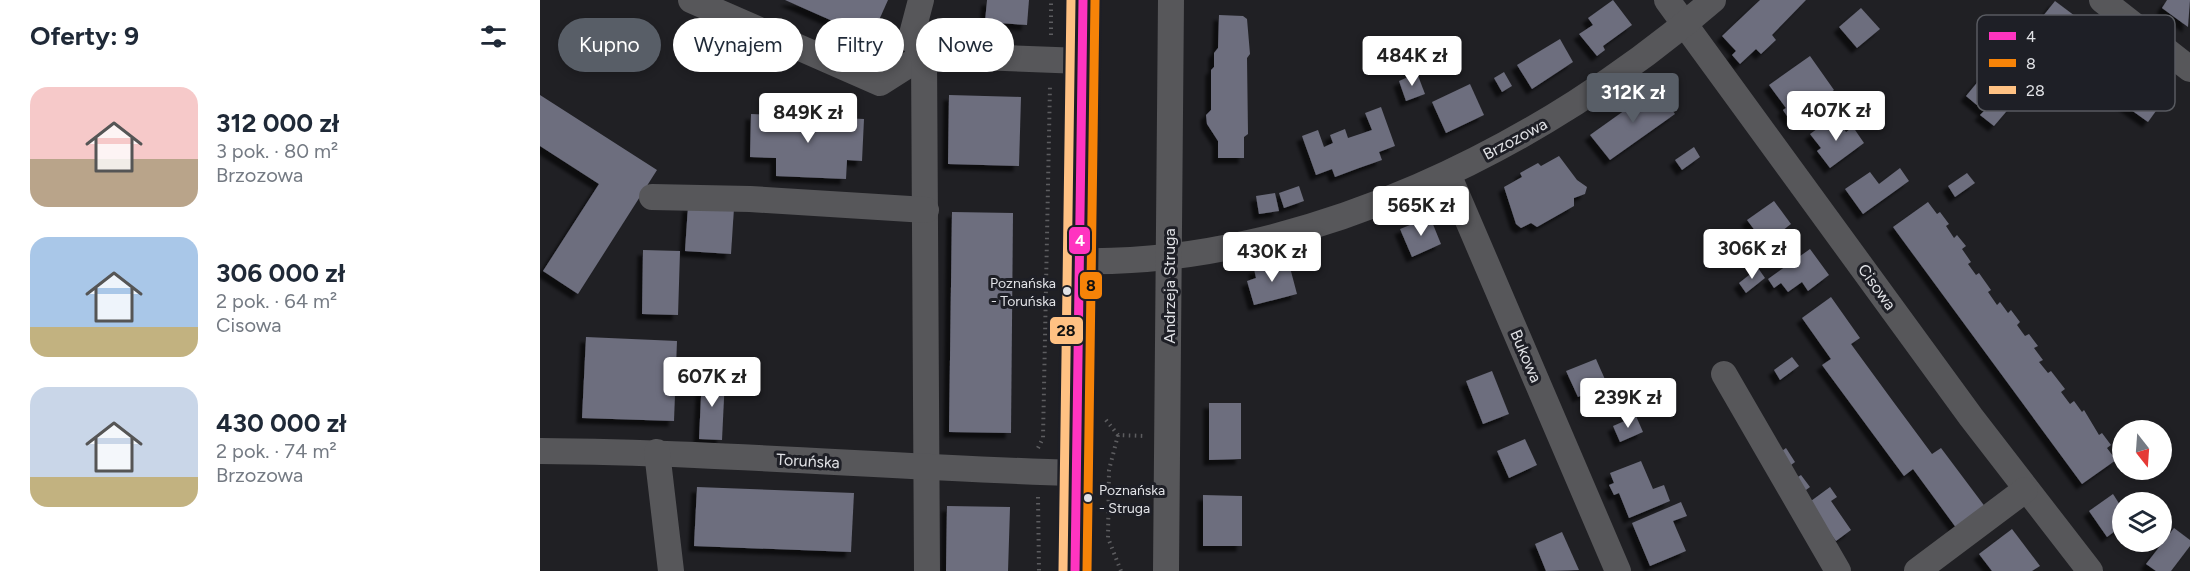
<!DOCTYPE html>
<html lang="pl">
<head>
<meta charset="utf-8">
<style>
	:root { --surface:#fff; --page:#f2f2f3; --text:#1f2937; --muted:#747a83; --accent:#585e67 }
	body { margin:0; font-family:Figtree,sans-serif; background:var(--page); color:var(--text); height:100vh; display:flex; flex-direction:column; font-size:22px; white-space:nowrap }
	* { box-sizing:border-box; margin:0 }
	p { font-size:20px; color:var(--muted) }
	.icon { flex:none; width:33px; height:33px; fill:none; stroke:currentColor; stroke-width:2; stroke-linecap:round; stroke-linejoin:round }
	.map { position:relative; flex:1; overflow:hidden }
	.details { display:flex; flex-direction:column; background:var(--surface); width:540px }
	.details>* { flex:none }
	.guide { position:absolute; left:18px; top:18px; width:570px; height:54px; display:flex; gap:12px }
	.needle { width:39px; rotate:163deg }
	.tools { position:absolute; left:1572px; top:420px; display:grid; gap:12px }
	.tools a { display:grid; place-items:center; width:60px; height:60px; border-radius:50%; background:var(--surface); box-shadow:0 3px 9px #0003; font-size:30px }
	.price { position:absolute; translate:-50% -51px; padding:0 14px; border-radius:6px; background:#fff; color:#222; font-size:20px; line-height:39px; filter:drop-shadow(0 2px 3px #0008) }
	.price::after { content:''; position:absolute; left:50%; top:36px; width:18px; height:14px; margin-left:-9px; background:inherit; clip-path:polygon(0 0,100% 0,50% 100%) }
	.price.selected { background:var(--accent); color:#fff }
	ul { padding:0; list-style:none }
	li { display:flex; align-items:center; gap:18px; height:150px; padding:0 30px }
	li span { display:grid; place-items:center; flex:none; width:168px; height:120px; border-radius:18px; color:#555 }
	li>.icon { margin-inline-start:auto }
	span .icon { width:72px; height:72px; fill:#fffc; stroke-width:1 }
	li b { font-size:26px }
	h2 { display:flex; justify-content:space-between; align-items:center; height:72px; padding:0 30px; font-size:26px }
	.chip { padding:0 21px; border-radius:27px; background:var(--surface); box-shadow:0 3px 9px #0003; font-size:21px; line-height:54px }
	.chip.selected { background:var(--accent); color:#fff }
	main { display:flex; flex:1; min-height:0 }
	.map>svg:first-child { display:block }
</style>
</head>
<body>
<main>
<section class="details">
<h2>Oferty: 9<svg class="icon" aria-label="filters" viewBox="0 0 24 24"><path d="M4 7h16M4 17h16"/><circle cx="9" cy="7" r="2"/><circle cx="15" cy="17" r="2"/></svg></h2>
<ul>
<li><span style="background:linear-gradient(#f6c9c9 60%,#b9a48a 0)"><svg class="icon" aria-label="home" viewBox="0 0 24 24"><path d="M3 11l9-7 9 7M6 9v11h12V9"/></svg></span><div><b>312 000 zł</b><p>3 pok. · 80 m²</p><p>Brzozowa</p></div></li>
<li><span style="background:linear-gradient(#a9c7e8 75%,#c2b280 0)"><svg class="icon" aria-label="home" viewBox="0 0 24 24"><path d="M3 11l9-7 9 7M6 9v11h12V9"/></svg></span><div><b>306 000 zł</b><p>2 pok. · 64 m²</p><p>Cisowa</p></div></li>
<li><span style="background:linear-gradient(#c9d6e8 75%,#c2b280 0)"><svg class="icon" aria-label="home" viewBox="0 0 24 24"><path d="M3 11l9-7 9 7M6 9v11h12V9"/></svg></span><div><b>430 000 zł</b><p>2 pok. · 74 m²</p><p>Brzozowa</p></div></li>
</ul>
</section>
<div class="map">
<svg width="1650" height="571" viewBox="0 0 1650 571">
	<defs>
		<filter id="shadow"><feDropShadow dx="-5.5" dy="5.5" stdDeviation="1.5" flood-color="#0009"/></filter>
	</defs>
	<rect width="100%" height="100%" fill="#202024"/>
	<g fill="#6d6e7e" filter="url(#shadow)">
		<polygon points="245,0 348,0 331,38"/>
		<polygon points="447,0 489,0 487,25 445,22"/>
		<polygon points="1073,0 1092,25 1063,46 1065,50 1057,56 1039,34 1053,25 1048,18"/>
		<polygon points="1220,0 1266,0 1232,35 1236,40 1221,54 1216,49 1200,64 1192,55 1196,51 1182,36"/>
		<polygon points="1627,0 1650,0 1648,27 1622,8"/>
		<polygon points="1515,1 1539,19 1520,43 1496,25"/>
		<polygon points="1321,8 1340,29 1317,48 1299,27"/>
		<polygon points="679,15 703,16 707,19 710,54 707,58 708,134 704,137 704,158 678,158 678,141 667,124 666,115 671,110 671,70 674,67 674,53 678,48"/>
		<polygon points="42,27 77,41 70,57 36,43"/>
		<polygon points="1020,39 1033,62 992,89 977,65"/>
		<polygon points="1270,56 1294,90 1251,122 1243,110 1246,108 1229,85"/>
		<polygon points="964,72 972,86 962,92 954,78"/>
		<polygon points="877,73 885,94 866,101 859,81"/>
		<polygon points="1445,73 1477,99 1454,126 1440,115 1444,111 1426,96"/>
		<polygon points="1598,77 1626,97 1608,122 1580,102"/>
		<polygon points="930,84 944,115 906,133 892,102"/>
		<polygon points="1116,88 1135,114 1070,160 1050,135"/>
		<polygon points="0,95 117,170 38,294 3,271 59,184 0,146"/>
		<polygon points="409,95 481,97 479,166 408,164"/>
		<polygon points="841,107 855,146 839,152 842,160 819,168 795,177 792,169 776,175 762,136 778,130 784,147 793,143 790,135 805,129 808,138 832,130 825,113"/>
		<polygon points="211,114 324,119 322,161 307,160 306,179 236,176 236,158 210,157"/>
		<polygon points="1295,116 1306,132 1313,127 1324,143 1290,168 1277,151 1281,148 1270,134"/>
		<polygon points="1154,147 1160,157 1142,170 1135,160"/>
		<polygon points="1019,156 1037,180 1047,187 1045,194 1034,198 1034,206 997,227 991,223 981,228 976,224 964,187 982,177 980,173 998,163 1001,166"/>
		<polygon points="1360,168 1369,181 1323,214 1305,189 1330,172 1339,184"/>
		<polygon points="1427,173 1435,183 1415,197 1408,186"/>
		<polygon points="759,186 764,201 744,208 739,193"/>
		<polygon points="735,193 739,211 719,214 716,196"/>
		<polygon points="1234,201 1251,224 1225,244 1207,220"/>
		<polygon points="1388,202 1397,214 1400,212 1409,224 1406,226 1414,238 1417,235 1426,246 1422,249 1431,262 1428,264 1436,275 1439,273 1451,290 1448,292 1457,305 1460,302 1468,313 1471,310 1480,322 1477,325 1482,332 1485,336 1489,334 1498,346 1494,348 1503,360 1499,362 1508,373 1511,371 1525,389 1521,392 1530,404 1534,401 1542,412 1544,410 1559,435 1562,433 1571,445 1567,448 1576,460 1542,484 1353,227"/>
		<polygon points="148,206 194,208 191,254 145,251"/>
		<polygon points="412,212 473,213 471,433 409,432"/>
		<polygon points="890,217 901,244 872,257 860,229"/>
		<polygon points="1270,249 1289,275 1268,291 1262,282 1248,292 1241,283 1234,288 1228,279"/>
		<polygon points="103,250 140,251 138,315 102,314"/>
		<polygon points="748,260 757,294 714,305 707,281 716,278 714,269"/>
		<polygon points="1218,268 1225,278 1206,293 1199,283"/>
		<polygon points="1291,297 1320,338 1311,344 1352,400 1392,454 1401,448 1446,508 1417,529 1373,469 1364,476 1282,365 1291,359 1262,318"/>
		<polygon points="46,337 137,341 134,421 42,418"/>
		<polygon points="1252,357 1259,366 1240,380 1234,370"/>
		<polygon points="1056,359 1067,384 1038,397 1026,371"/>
		<polygon points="952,371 969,414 943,424 926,381"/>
		<polygon points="162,376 185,378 182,440 159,439"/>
		<polygon points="669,403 701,403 701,459 669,460"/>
		<polygon points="1096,416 1103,432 1080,442 1073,426"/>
		<polygon points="985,439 997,465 969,478 957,451"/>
		<polygon points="1246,448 1255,462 1247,468 1238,454"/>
		<polygon points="1101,461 1113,489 1124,485 1130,501 1089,518 1079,493 1074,495 1069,485 1074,483 1070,473"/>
		<polygon points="1261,475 1270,487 1262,493 1253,480"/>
		<polygon points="157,487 314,493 311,552 154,546"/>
		<polygon points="1290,487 1297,497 1291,501 1311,530 1296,541 1275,513 1271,501"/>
		<polygon points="1573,494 1582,508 1582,526 1567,537 1549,511"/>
		<polygon points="663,495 702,496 702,546 663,546"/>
		<polygon points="1141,502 1147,516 1133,521 1146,551 1110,566 1092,523"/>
		<polygon points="407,506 470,507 468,571 406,571"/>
		<polygon points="1634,528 1650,540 1650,546 1631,571 1616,571 1606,564"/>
		<polygon points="1472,529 1500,566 1492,571 1452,571 1439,554"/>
		<polygon points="1022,532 1039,570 1006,571 995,544"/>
	</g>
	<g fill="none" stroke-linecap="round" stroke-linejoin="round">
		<g stroke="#5d5d60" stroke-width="4" stroke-dasharray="1.5 4.5" stroke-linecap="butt">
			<polyline points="511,35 511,0"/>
			<polyline points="566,420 578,435 605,436"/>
			<polyline points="578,435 569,470 568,538 581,571"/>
			<polyline points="498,448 503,438 510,85"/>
			<polyline points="498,497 499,571"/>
		</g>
		<g stroke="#57575a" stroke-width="26">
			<polyline points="151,0 340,83 384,55 542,61"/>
			<polyline points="381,0 371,38 384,55 387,571"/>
			<polyline points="1127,0 1431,417 1550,571"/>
			<polyline points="1562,0 1650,69"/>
			<polyline points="908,174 1078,571"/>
			<polyline points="112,197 210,199 386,210"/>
			<path d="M539,261C764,266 1007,145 1173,0"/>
			<polyline points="1184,374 1298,571"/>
			<path d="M0,451C179,452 357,468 536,473"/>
			<polyline points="117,452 131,571"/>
			<polyline points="626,571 631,0"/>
			<polyline points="1377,571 1485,490"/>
		</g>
		<polyline stroke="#56565d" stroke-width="32" points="535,571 543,0"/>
		<g stroke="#1e1f26" stroke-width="14">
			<polyline id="bus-1" points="535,571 543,0"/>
		</g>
		<g stroke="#1e1f26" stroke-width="14">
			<polyline id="bus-2" points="547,571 555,0"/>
		</g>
		<g stroke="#1e1f26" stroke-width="14">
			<polyline id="bus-3" points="523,571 531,0"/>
		</g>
		<use href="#bus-1" stroke="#ff34c0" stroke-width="9"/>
		<use href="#bus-2" stroke="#f68308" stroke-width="9"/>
		<use href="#bus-3" stroke="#ffc183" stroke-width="9"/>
	</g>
	<g fill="#e1e2e6" stroke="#1e1f26" stroke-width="2">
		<circle cx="527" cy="291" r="5"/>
		<circle cx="548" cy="498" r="5"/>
	</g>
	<g text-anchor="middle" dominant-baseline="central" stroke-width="6" stroke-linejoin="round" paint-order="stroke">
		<g font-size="14" fill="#e1e2e6" stroke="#1e1f26" text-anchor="end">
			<text x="516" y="283">Poznańska<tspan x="516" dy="18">- Toruńska</tspan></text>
			<text x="559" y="490" text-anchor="start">Poznańska<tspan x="559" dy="18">- Struga</tspan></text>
		</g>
		<g font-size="16" fill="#e1e2e6" stroke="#1e1f26">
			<text transform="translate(975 139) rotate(-28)">Brzozowa</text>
			<text transform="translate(629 286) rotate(-90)">Andrzeja Struga</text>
			<text transform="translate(1337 287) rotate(54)">Cisowa</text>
			<text transform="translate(986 356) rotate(67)">Bukowa</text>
			<text transform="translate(268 461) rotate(3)">Toruńska</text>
		</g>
	</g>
	<rect x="1437" y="15" width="198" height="96" rx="9" fill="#1e1f26" stroke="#585a60" stroke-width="1.5"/>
	<rect x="1449" y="32" width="27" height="8" fill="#ff34c0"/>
	<rect x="1449" y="59" width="27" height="8" fill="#f68308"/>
	<rect x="1449" y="86" width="27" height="8" fill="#ffc183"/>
	<g font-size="16" fill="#e1e2e6">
		<text x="1486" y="42">4</text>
		<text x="1486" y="69">8</text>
		<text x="1486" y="96">28</text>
	</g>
	<g stroke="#1e1f26" stroke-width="2">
		<rect x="528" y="226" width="23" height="29" rx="6" fill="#ff34c0"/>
		<rect x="539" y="271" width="24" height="29" rx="6" fill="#f68308"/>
		<rect x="509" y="316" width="35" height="29" rx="6" fill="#ffc183"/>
	</g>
	<g font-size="16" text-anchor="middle" font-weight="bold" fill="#fff">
		<text x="540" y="246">4</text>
	</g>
	<g font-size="16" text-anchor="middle" font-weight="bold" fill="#111">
		<text x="551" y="291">8</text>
		<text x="526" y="336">28</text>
	</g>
</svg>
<div class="tools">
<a><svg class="needle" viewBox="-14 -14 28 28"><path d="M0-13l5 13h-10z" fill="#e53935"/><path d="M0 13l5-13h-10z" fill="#747a83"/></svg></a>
<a><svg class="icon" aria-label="layers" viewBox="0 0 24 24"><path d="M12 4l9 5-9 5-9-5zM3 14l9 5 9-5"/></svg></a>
</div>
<b class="price" style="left:872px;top:87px">484K zł</b>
<b class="price selected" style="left:1093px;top:124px">312K zł</b>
<b class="price" style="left:1296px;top:142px">407K zł</b>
<b class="price" style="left:268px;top:144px">849K zł</b>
<b class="price" style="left:881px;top:237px">565K zł</b>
<b class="price" style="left:1212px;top:280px">306K zł</b>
<b class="price" style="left:732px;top:283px">430K zł</b>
<b class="price" style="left:172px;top:408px">607K zł</b>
<b class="price" style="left:1088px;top:429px">239K zł</b>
<div class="guide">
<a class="chip selected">Kupno</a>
<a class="chip">Wynajem</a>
<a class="chip">Filtry</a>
<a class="chip">Nowe</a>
</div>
</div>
</main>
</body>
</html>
